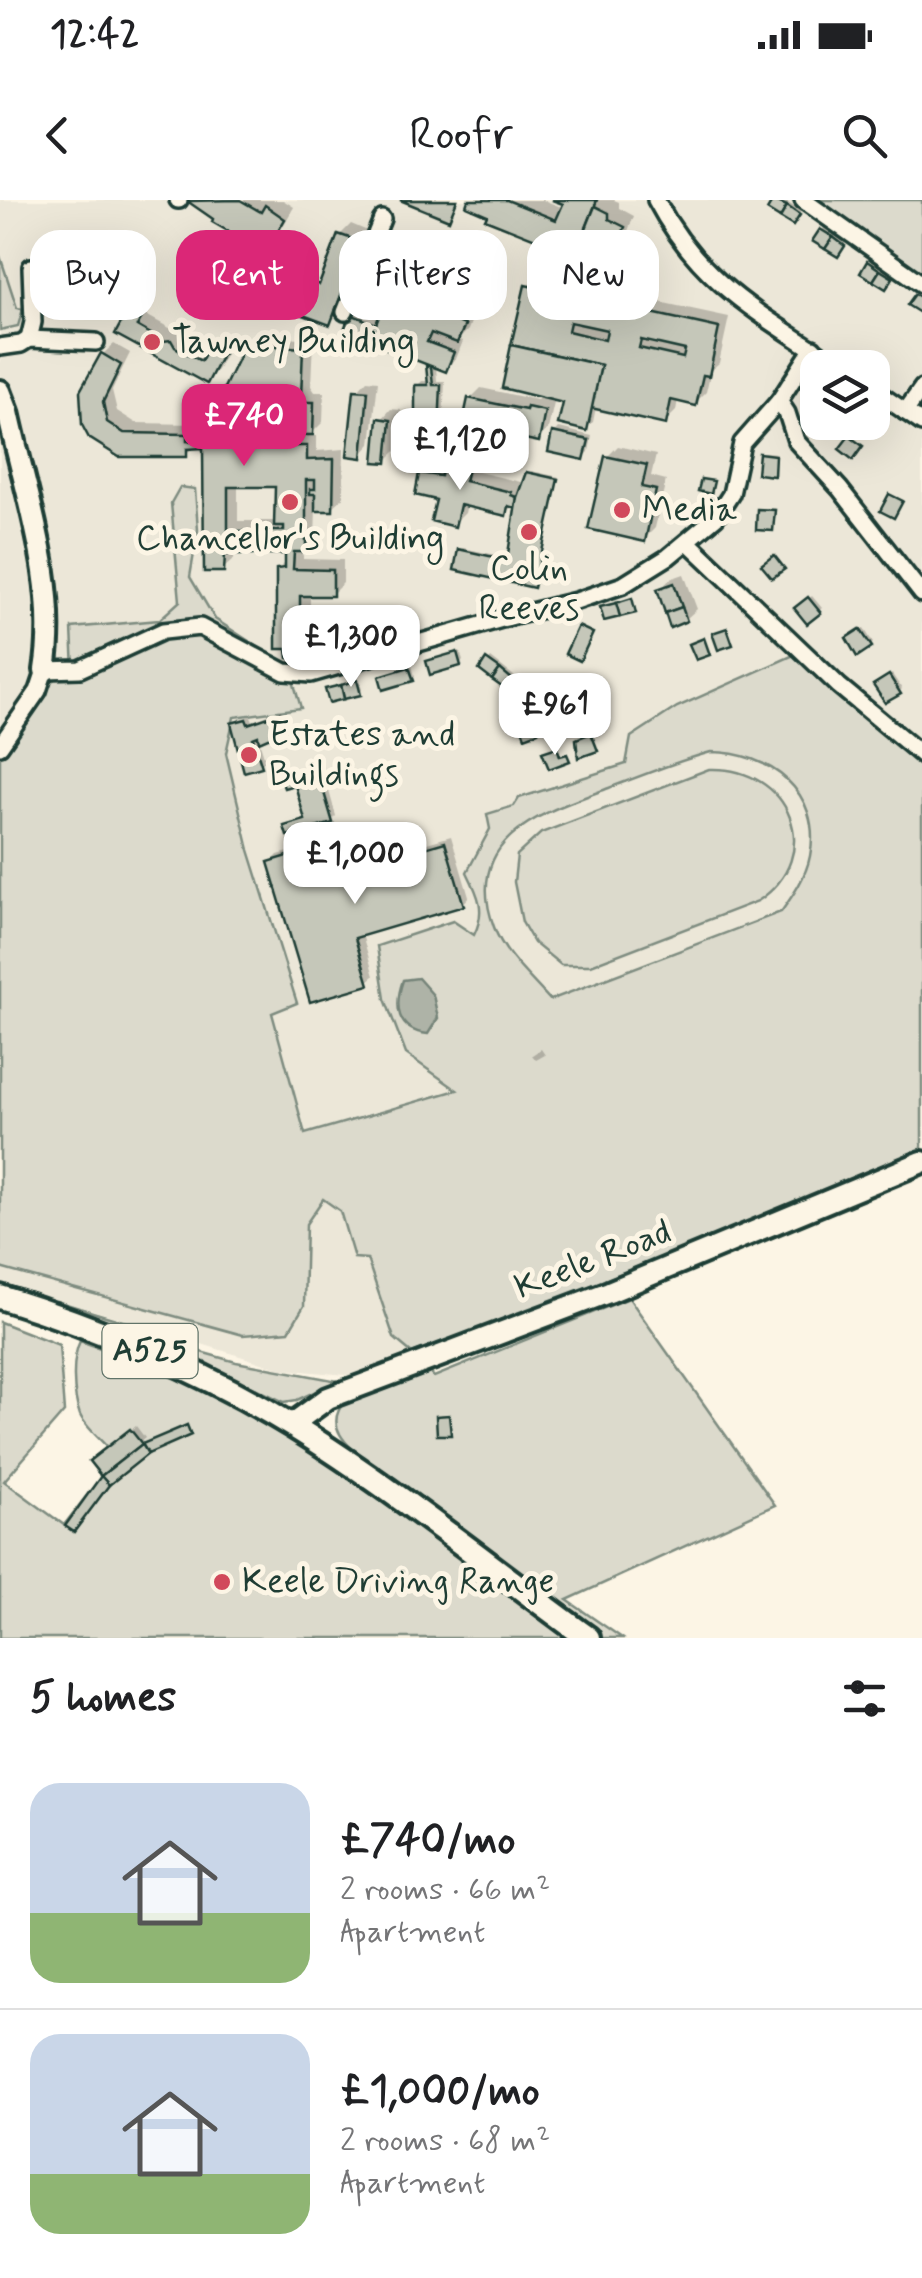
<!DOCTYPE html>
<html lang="en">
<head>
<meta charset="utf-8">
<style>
	:root { --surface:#fff; --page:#f2f2f2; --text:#202124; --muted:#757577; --line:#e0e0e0; --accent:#db2777 }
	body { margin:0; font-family:Mynerve,sans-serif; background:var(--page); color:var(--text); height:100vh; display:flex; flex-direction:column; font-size:38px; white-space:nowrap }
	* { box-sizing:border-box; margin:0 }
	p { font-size:32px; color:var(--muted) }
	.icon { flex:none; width:55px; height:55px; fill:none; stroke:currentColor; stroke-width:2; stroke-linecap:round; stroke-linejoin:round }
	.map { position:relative; height:1438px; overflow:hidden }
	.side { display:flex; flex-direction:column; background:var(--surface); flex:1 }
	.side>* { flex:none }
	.guide { position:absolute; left:30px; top:30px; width:862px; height:90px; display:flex; gap:20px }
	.buttons { position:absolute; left:800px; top:150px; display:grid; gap:20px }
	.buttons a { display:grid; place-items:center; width:90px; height:90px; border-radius:20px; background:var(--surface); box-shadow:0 10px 40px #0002; font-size:50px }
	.price { position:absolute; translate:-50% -85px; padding:0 22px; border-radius:20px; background:#fff; color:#222; font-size:32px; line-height:65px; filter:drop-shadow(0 2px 5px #0008) }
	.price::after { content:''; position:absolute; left:50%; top:60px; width:30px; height:22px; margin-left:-15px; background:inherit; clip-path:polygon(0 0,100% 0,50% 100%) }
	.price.current { background:var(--accent); color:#fff }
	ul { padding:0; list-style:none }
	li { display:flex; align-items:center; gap:30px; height:250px; padding:0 30px }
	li+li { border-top:2px solid var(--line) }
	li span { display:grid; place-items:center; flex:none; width:280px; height:200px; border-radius:30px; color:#555 }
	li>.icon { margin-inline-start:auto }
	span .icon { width:120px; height:120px; fill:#fffc; stroke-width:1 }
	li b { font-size:42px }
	h2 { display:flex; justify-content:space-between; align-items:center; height:120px; padding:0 30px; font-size:42px }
	.tag { padding:0 35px; border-radius:30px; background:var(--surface); box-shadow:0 10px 40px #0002; font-size:35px; line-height:90px }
	.tag.current { background:var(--accent); color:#fff }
	.status { display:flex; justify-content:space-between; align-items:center; height:70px; padding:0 50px; background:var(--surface); direction:ltr }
	.status svg { height:28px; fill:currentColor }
	header { display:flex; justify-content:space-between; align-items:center; height:130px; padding:0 30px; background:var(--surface); font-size:45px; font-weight:600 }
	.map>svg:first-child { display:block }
</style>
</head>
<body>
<div class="status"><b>12:42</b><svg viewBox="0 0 49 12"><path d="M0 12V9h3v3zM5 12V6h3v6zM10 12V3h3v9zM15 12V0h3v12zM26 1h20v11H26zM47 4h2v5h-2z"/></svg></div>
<header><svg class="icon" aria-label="back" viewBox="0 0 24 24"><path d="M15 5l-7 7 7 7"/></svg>Roofr<svg class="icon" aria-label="search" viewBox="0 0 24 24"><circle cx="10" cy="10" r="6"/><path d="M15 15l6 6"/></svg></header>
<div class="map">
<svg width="922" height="1438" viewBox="0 0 922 1438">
	<rect width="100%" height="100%" fill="#fcf5e5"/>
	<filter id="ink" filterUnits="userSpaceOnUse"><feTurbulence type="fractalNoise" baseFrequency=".01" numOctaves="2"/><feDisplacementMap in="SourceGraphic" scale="20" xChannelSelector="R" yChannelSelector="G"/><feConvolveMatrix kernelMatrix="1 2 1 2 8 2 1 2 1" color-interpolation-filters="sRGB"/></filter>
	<g filter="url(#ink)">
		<path fill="#ece7d8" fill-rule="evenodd" d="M0,0H922V953L358,1176L281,1169L93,1110L0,1086ZM818,168H872V222H818Z"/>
		<g fill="#dcdacc" stroke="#7e8c80" stroke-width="2.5" fill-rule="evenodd">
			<polygon points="811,0 922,0 922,76"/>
			<polygon points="0,56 17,108 23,109 18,126 0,130"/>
			<path d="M180,287L195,289L198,330L190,377L215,419L289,467L301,508L234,517L226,553L249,650L297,803L272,813L305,934L457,890L406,854L385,799L377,746L453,721L474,735C486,711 479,696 467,672L490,629L487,614L514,606L519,598L626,564L631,537L677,507L796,454L922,562V953L530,1110L412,1153L394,1138L367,1059L354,1058L340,1011L323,999L306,1024L304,1106L289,1131L243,1135L0,1068V546L45,470H74L72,428L159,420L180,401L171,303ZM711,552C769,552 823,592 810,656C806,677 793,695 781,712L550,800C531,778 504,755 494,727C461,636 545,612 609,588C643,575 677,561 711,552Z"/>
			<path d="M709,569C791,566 826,656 758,701L591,765H561L534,743L522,722L514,682L517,655L541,633Z"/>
			<path d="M629,1098L775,1305L567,1400L622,1438H600L374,1267C352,1249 320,1228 346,1200L350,1202L373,1190L429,1171L434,1177Z"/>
			<polygon points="56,1101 156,1131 158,1140 236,1162 338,1181 297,1200 284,1202 198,1161"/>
			<path d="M0,1122L59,1145L64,1212L4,1281L64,1325L101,1277L89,1261L107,1247C99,1238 85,1226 80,1215C73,1196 71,1159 80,1141L138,1161L141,1155L309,1247L575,1438H0Z"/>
		</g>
		<path fill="#aeb3a7" stroke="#758479" stroke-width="2.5" d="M418,778L433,795L438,818L428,834C396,831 394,806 403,780Z"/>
		<g fill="#0003" fill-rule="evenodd">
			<polygon points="190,0 283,0 294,7 280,31 270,42 217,19"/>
			<polygon points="471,0 543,0 564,8 566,3 559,0 614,0 619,2 619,8 634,16 615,63 605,74 560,56 552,65 556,44 490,13"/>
			<polygon points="776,0 783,0 801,11 795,20 770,9"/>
			<polygon points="351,24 370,32 340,112 330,122 286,87 297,76 318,84 324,78 340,35"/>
			<polygon points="824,28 846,42 840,51 822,31"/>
			<polygon points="390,30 414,40 417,37 491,68 478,101 468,112 474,114 468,130 458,140 463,141 456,159 445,169 436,166 437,181 445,181 442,246 437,250 417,186 422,181 430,181 429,163 352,115 362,104 363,86 374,76 398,85 407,71 379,41"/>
			<polygon points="872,60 894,74 888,83 869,63"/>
			<polygon points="538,76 729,117 719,163 711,170 706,192 695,203 678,199 676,211 665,222 596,207 593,222 586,228 566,201 555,199 548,229 538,240 470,199 481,188 537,200 542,195 527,87"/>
			<polygon points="146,92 156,98 146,115 175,131 179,130 210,150 222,136 232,142 217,170 206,181 119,133 135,103"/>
			<path d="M259,135L313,139L311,186L315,192H324L323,222L309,236H316L317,251L344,249L343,298L332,308H316L315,339L303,350V359L343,360V383L332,394H310V436L292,456L278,370L288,360V352H234V359L223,369L205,246H194L186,254H119L82,192L103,154L114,144L130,153L112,190L117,211L136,223L197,224V232H205V208L216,197H224L248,146ZM238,285H277V321H238Z"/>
			<polygon points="367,180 378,181 371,244 361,255 357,191"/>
			<polygon points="391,209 401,210 397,250 386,261 381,220"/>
			<polygon points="559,228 592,236 589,252 584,257 555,233"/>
			<polygon points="618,246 656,255 651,276 666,280 655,328 644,339 607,257"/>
			<polygon points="458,247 479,251 474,271 525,283 531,271 559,277 534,385 461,350 463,348 510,358 519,299 505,313 467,304 465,313 454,324 421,274 432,263 446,265 447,257"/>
			<polygon points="764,252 777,253 773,273 761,254"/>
			<polygon points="684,374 697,409 686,419 660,390 670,379"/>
			<polygon points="812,396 822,408 807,420 798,408"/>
			<polygon points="864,428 873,443 870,445 851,436"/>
			<polygon points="460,451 463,461 460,464 429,461"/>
			<polygon points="491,458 514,476 505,487 482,469"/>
			<polygon points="412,465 415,476 412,479 382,476"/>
			<polygon points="892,474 902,489 899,492 879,483"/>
			<polygon points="360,479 362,490 360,493 328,490"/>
			<polygon points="587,482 596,507 593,510 575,487"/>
			<polygon points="531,501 539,527 537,530 517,507"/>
			<polygon points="281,510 285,525 259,540 265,560 260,565 234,524 239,519 251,516 253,521"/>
			<polygon points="322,566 336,616 331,621 287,627 307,618 296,582 284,581 289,576"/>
			<polygon points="451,636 469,697 463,704 362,734 374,776 367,782 271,662 278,655 341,637 349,666"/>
			<polygon points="541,849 545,855 536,860 532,855"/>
			<polygon points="136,1226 145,1238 140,1242 97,1257"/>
		</g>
		<g fill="#c5c7b9" stroke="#1f3d34" stroke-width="2.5" fill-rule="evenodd">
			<polygon points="240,0 261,12 265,5 285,19 270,45 257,37 254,43 239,34 238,37 212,22 213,19 187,1"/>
			<polygon points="400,0 457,0 449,20"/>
			<polygon points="468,0 507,0 556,20 563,4 552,0 597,0 577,51 554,42 553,46 485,19 487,15 466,6"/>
			<polygon points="773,0 787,6 780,18 767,10"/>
			<polygon points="595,6 609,13 609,19 625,27 605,76 557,58 552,67 544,64 554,42 577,51"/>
			<polygon points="787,6 800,15 793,26 780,18"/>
			<polygon points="820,29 833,37 825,49 812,41"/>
			<polygon points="338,34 361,42 330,125 276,105 284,85 311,96 315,83 319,85"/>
			<polygon points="833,37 845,46 838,57 825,49"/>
			<polygon points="377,39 403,49 404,46 482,79 468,115 423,98 419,107 465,125 457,143 431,133 427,142 454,152 446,172 343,132 350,114 376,124 380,114 354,104 361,85 405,102 409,92 405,91 403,97 392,93 399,76 413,82 415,77 370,59"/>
			<polygon points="867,61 880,70 873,81 860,73"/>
			<polygon points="880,70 893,78 886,89 873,81"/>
			<path d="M525,85L719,128L709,176L703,175L696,206L671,200L666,225L591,208L601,165L511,145ZM570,122L607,130L605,140L568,131ZM641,140L685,150L683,158L639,148Z"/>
			<polygon points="915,94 922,98 920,113 907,105"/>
			<polygon points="133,101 147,109 137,126 163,141 171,140 175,147 201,161 209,146 223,153 207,184 115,134"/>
			<path d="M245,144L303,148L301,197L304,202H314L313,235H293V246H307V260L334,259L333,311H315V294H310V289H315V280H306V352H294L293,369L333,370V396H300V449H293L296,454L294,459L288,458L287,449H276V369L285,368V354H225L224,372H204L203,248L187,249V257H119L89,238L82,225L80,191L101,153L121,165L103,202L107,222L124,233L187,234V241L202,242L203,207L221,206L222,192ZM228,287H275L274,326H284V331H228Z"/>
			<polygon points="511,145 601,165 587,231 558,224 563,203 502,188"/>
			<polygon points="426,165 431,167 433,185 441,185 438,253 421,253 421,240 415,240 415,185 428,185"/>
			<polygon points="354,190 368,191 362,258 347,256"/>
			<polygon points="468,198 526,210 527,207 545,211 539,242 462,226"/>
			<polygon points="378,218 391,220 387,263 374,262"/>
			<polygon points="552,232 589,240 584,260 548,252"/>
			<polygon points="849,236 863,246 853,260 839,249"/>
			<polygon points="759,253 775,255 774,276 757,274"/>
			<polygon points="445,256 470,261 465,281 511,292 511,295 517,297 515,308 508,306 506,316 460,305 455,327 431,321 436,300 415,295 419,273 441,276"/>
			<polygon points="605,256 647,265 642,287 656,290 645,342 588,329"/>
			<polygon points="526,272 558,279 534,388 454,370 458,349 507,360 517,297"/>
			<polygon points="701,279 714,281 711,294 698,291"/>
			<polygon points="889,294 903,301 894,318 880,311"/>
			<polygon points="757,309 775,310 773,331 756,330"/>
			<polygon points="774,355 785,369 772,378 761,365"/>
			<polygon points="674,383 682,407 665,413 657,389"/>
			<polygon points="808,397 821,413 807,424 794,408"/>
			<polygon points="632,398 636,413 620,417 616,403"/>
			<polygon points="616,403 620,417 604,421 600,407"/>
			<polygon points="682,407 687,421 670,428 665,413"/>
			<polygon points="578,426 593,433 580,461 565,454"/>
			<polygon points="727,428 733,445 718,450 712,433"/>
			<polygon points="860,429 872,447 857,457 846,438"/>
			<polygon points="704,438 710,455 696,460 689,444"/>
			<polygon points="457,452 461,466 430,475 426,461"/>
			<polygon points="486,459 500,469 492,480 479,470"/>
			<polygon points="409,467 414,481 383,490 379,476"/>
			<polygon points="500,469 513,480 506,490 492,480"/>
			<polygon points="889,475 901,494 885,503 873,485"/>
			<polygon points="357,480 361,495 344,499 341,485"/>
			<polygon points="584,483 594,512 582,516 573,487"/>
			<polygon points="341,485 344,499 329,503 325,489"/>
			<polygon points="528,502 538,532 525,537 514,507"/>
			<polygon points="277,514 282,532 259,542 258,536 253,538 262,567 244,572 231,523 246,519 248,524"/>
			<polygon points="591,533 598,551 578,558 576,539"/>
			<polygon points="557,547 560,556 567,554 570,561 549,569 542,552"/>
			<polygon points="317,569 333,623 287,636 284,626 305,620 295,585 284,588 281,580"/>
			<polygon points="334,642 343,672 445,642 464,706 355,738 369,785 310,802 268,662"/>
			<polygon points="449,1215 451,1235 437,1235 436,1216"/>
			<polygon points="187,1225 191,1235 148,1254 142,1244"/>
			<polygon points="130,1229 142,1244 101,1276 89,1261"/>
			<polygon points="142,1244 148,1254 109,1285 101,1276"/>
			<polygon points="101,1276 109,1285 74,1332 65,1326"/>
		</g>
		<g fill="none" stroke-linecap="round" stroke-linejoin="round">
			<g stroke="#1f3d34" stroke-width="22">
				<g id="street">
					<polyline points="178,0 179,0"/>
					<path d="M656,0C702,87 764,115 841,168"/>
					<polyline points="803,0 922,84"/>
					<polyline points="345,112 382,19"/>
					<polyline points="29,139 33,122 31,67"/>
					<polyline points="0,147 21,144 29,139 96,142"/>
					<polyline points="872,189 922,223"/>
					<polyline points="779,201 787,213 796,241 840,289 922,394"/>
					<polyline points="905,212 922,188"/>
					<polyline points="688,342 839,486 922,555"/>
					<polyline points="0,546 38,491 45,470 80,469 163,431 200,427 285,472 311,474 502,419 576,401 623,385 668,357 716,317 731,294 742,243 779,201 813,148"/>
				</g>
			</g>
			<g stroke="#1f3d34" stroke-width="28">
				<g id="secondary">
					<path d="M0,191L8,212C26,295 59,385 45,470"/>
					<polyline points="291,1225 328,1198 609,1092 922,962"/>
				</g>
			</g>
			<g stroke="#1f3d34" stroke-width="30">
				<path id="primary" d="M0,1097C102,1129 200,1169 291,1225C395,1289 490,1367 588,1438"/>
			</g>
			<use href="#street" stroke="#fcf5e5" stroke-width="15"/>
			<use href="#secondary" stroke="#fcf5e5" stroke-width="20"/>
			<use href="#primary" stroke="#fcf5e5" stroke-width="22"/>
		</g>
	</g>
	<g fill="#d1495b" stroke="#fcf5e5" stroke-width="4">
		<circle cx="152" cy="142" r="10"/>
		<circle cx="290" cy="302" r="10"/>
		<circle cx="622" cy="310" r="10"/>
		<circle cx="529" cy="332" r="10"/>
		<circle cx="249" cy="555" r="10"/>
		<circle cx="222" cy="1382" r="10"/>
	</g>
	<g text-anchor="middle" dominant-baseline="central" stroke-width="10" stroke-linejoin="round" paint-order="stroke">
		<rect fill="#fcf5e5" stroke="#617469" stroke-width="2.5" x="102.5" y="1124" width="95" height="54" rx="8"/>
		<g font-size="32" font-weight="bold" fill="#1f3d34">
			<text x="150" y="1151">A525</text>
		</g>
		<g font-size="35" fill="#1f3d34" stroke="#fcf5e5" text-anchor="start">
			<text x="172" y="142">Tawney Building</text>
			<text x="642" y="310">Media</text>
			<text x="290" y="339" text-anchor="middle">Chancellor's Building</text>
			<text x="529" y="369" text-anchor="middle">Colin<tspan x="529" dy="40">Reeves</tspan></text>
			<text x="269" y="535">Estates and<tspan x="269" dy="40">Buildings</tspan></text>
			<text x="242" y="1382">Keele Driving Range</text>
		</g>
		<g font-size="35" fill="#1f3d34" stroke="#fcf5e5">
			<text transform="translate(593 1060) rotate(-21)">Keele Road</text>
		</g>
	</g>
</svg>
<div class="buttons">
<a><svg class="icon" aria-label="layers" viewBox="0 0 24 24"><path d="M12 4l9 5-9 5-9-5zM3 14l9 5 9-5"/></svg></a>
</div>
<b class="price current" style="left:244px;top:269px">£740</b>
<b class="price" style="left:460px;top:293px">£1,120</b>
<b class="price" style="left:351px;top:490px">£1,300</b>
<b class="price" style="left:555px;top:558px">£961</b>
<b class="price" style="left:355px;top:707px">£1,000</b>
<div class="guide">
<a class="tag">Buy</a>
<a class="tag current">Rent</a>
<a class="tag">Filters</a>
<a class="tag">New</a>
</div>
</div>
<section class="side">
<h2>5 homes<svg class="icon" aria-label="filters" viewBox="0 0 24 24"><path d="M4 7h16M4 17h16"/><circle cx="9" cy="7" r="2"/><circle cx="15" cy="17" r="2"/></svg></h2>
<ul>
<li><span style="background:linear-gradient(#c9d6e8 65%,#8fb573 0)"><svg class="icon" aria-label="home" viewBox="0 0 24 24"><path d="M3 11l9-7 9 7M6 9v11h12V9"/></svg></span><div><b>£740/mo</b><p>2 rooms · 66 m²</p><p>Apartment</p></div></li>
<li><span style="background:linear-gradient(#c9d6e8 70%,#8fb573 0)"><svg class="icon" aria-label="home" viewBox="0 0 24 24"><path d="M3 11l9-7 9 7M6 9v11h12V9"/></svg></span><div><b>£1,000/mo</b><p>2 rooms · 68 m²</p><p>Apartment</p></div></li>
</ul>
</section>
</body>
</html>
